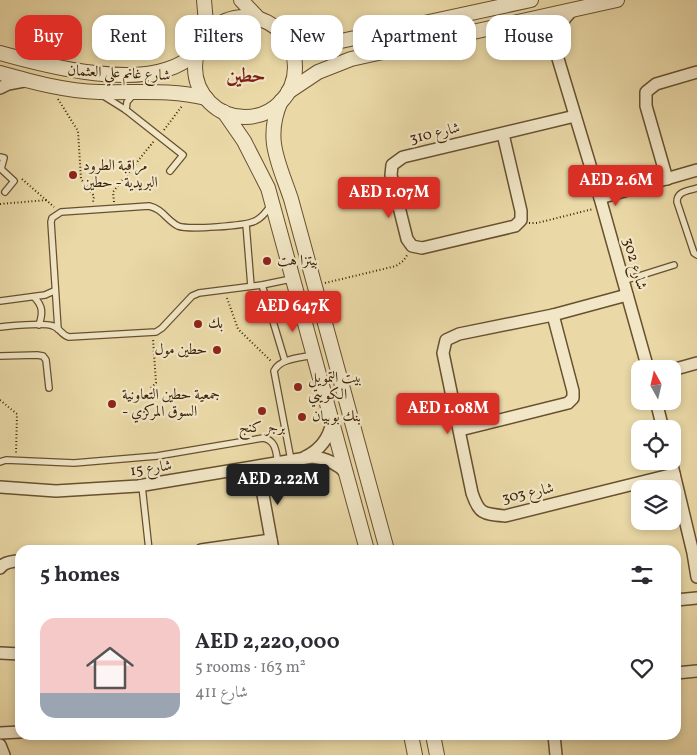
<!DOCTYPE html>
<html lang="en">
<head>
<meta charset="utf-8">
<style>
	:root { --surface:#fff; --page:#f2f2f3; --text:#2b2b33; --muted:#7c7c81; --accent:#d93025 }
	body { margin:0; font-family:Vollkorn,Amiri,serif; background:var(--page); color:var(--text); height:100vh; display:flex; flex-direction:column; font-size:19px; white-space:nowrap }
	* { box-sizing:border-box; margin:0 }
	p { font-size:16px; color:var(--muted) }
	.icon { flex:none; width:28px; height:28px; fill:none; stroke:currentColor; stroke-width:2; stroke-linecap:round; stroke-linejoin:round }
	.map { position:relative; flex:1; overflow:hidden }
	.side { position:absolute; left:15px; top:545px; width:666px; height:195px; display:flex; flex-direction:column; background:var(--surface); border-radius:15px; box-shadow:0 2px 8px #0003 }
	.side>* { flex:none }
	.hud { position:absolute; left:15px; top:15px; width:668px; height:45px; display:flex; gap:10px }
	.needle { width:32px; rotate:352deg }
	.controls { position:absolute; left:631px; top:360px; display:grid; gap:10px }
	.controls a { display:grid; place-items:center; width:50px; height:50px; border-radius:10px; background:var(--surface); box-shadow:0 2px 8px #0003; font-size:25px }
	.price { position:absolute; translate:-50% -42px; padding:0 11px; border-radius:5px; background:var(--accent); color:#fff; font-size:16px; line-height:32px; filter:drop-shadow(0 1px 2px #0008) }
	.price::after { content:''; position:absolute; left:50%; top:30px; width:15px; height:11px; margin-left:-8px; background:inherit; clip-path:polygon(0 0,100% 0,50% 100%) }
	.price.current { background:#222; color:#fff }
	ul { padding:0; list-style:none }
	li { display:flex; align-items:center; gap:15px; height:125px; padding:0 25px }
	li span { display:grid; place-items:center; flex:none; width:140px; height:100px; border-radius:15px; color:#555 }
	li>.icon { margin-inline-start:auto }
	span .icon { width:60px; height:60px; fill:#fffc; stroke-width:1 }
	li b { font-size:21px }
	h2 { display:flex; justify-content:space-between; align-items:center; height:60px; padding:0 25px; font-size:21px }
	.pill { padding:0 18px; border-radius:15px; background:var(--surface); box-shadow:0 2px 8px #0003; font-size:18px; line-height:45px }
	.pill.current { background:var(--accent); color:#fff }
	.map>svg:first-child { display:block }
</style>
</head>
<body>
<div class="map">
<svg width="697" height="755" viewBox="0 0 697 755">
	<rect width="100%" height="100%" fill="#ead9a7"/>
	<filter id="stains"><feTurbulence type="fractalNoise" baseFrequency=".004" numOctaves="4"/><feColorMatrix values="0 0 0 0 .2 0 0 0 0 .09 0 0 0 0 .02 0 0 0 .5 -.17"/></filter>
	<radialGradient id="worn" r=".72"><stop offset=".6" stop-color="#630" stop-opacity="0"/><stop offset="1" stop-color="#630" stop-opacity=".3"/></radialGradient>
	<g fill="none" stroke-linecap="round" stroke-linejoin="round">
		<g stroke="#685030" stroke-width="8">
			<g id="service">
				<polyline points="102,95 126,110 183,155 170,171"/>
				<polyline points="126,110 127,102 133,95"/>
				<polyline points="0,157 4,158 1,169 14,181 5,192"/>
				<path d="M697,188C688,191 677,191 677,202L694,253L697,255"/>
				<polyline points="246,224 251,286"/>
				<polyline points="623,281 674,265"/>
				<polyline points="262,285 285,361"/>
				<path d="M34,297C43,306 43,313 39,325"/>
				<polyline points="0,301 45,295 54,291"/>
				<path d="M0,327C12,326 43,322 53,326C60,328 61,335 69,337L156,332L162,328L192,296L199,293L262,285L291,279"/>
				<path d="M58,329L51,222L52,218L61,212L149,206C163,209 166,220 178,226C188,230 245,226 255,221C262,218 267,211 271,205"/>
				<polyline points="0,356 37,355 43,356 46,360 49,388"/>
				<path d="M291,460L274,371C280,358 301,358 313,355"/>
				<path d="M0,462L6,460L74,463L157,456L263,438C276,440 276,452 278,463"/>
				<polyline points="142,486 149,550"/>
			</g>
		</g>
		<g stroke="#685030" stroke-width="14">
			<g id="minor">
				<path d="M573,10C560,21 555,35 556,52L600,198L648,369"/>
				<path d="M518,22C536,27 547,37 556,52"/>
				<polyline points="0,88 8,84 24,81"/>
				<polyline points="503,134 521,211 521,220 515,226 422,248 412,246 407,239 391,175 392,165 403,157 575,116"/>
				<polyline points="667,179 646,106 646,92 656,84 697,72"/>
				<polyline points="600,198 697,170"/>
				<path d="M627,295L553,315L459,334L446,340L443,353L472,493C479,514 483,514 505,516L674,474"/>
				<polyline points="672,370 697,363"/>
				<polyline points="656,401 663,429"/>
				<polyline points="460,430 568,403 573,398 573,391 553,315"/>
				<path d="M305,457C320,450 329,438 332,422"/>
				<polyline points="671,461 693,553 697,577"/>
				<polyline points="258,467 273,550"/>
				<path d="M0,487L56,491L138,486L312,457C326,458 337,463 347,474"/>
				<polyline points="201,550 271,540"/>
				<path d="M0,568C4,562 13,561 20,561"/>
				<polyline points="676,600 697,598"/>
				<polyline points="0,653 20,654"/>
				<polyline points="676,673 697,671"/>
				<polyline points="0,733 20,732"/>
				<polyline points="554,735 556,755"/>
				<polyline points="0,745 4,755"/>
			</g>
		</g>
		<g stroke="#685030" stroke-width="16">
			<g id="tertiary">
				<polyline points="204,0 207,35"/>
				<polyline points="241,0 259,19"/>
				<circle cx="245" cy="67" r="50"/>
				<polyline points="290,44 308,46 327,44 531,0"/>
				<path d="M0,53C46,66 122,85 168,69C179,66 189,59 198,52"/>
				<path d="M0,73C32,82 65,91 99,92C135,93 171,89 206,98"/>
				<polyline points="288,92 318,72 351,59 617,0"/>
				<path d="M281,101C264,139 279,163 291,199L387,550"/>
				<polyline points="224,112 244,141 268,188 367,550"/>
				<polyline points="411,735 415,755"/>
				<polyline points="433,735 437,755"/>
			</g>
		</g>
		<g stroke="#3d2309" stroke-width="2" stroke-dasharray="1 2.5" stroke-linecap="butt">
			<polyline points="58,99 78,131 81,179 94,196 93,202"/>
			<polyline points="164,130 182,106"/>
			<polyline points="22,179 54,207"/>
			<polyline points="114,202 113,192 154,141"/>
			<polyline points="0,204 47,200"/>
			<polyline points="529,223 537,223 593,209"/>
			<polyline points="325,283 396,266 403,261 408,254"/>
			<polyline points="227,298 238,329 272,362"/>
			<polyline points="151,388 156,383 153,339"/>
			<polyline points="0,400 17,414 16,454"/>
		</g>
		<use href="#service" stroke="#f1e6c6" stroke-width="5.5"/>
		<use href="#minor" stroke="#f1e6c6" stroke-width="11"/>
		<use href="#tertiary" stroke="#f1e6c6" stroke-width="14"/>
	</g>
	<g fill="#8f2418" stroke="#f1e6c6" stroke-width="2">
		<circle cx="73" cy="175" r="5"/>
		<circle cx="267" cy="261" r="5"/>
		<circle cx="198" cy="324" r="5"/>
		<circle cx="217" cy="350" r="5"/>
		<circle cx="298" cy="387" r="5"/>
		<circle cx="112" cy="404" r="5"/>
		<circle cx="262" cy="411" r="5"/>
		<circle cx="302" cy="417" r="5"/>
	</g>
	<g text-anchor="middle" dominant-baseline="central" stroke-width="4.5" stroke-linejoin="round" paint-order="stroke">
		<g font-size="15" fill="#3d2309" stroke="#f1e6c6">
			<text transform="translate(119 74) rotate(3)">شارع غانم علي العثمان</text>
			<text transform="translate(435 134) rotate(-13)">شارع 310</text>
			<text transform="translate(634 264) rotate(74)">شارع 302</text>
			<text transform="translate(151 469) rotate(-8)">شارع 15</text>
			<text transform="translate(528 494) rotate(-12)">شارع 303</text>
		</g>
		<g font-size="15" fill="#3d2309" stroke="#f1e6c6" text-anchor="start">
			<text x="83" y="166">مراقبة الطرود<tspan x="83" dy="17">البريدية - حطين</tspan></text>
			<text x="277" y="261">بيتزا هت</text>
			<text x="208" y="324">بك</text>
			<text x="207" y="350" text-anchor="end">حطين مول</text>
			<text x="308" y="378">بيت التمويل<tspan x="308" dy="17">الكويتي</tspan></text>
			<text x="122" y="395">جمعية حطين التعاونية<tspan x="122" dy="17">- السوق المركزي</tspan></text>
			<text x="312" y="417">بنك بوبيان</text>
			<text x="262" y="428" text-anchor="middle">برجر كنج</text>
		</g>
		<g font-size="20" font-weight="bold" fill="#7a1f14" stroke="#f1e6c6">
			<text x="246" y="77">حطين</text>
		</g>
	</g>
	<rect width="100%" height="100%" filter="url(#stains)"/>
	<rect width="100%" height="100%" fill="url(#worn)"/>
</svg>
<div class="controls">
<a><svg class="needle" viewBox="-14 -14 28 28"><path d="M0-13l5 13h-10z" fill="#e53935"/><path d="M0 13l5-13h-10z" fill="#7c7c81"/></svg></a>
<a><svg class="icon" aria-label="locate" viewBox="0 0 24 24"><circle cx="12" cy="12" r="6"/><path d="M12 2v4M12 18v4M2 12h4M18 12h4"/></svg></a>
<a><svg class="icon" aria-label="layers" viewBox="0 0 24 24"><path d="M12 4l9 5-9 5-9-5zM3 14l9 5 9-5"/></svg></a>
</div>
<b class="price" style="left:616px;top:207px">AED 2.6M</b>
<b class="price" style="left:389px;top:219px">AED 1.07M</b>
<b class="price" style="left:293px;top:333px">AED 647K</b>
<b class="price" style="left:448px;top:435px">AED 1.08M</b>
<b class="price current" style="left:278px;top:506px">AED 2.22M</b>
<div class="hud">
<a class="pill current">Buy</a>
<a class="pill">Rent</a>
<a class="pill">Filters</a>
<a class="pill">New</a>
<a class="pill">Apartment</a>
<a class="pill">House</a>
</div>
<section class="side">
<h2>5 homes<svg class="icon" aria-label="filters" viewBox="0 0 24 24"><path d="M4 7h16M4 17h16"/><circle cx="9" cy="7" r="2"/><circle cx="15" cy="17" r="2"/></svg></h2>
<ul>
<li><span style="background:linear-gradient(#f6c9c9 75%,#9aa5b1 0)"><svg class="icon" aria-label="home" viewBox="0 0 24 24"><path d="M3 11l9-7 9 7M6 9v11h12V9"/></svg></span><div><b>AED 2,220,000</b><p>5 rooms · 163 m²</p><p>شارع 411</p></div><svg class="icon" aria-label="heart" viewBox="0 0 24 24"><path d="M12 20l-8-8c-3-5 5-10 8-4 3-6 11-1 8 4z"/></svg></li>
</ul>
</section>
</div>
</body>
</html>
